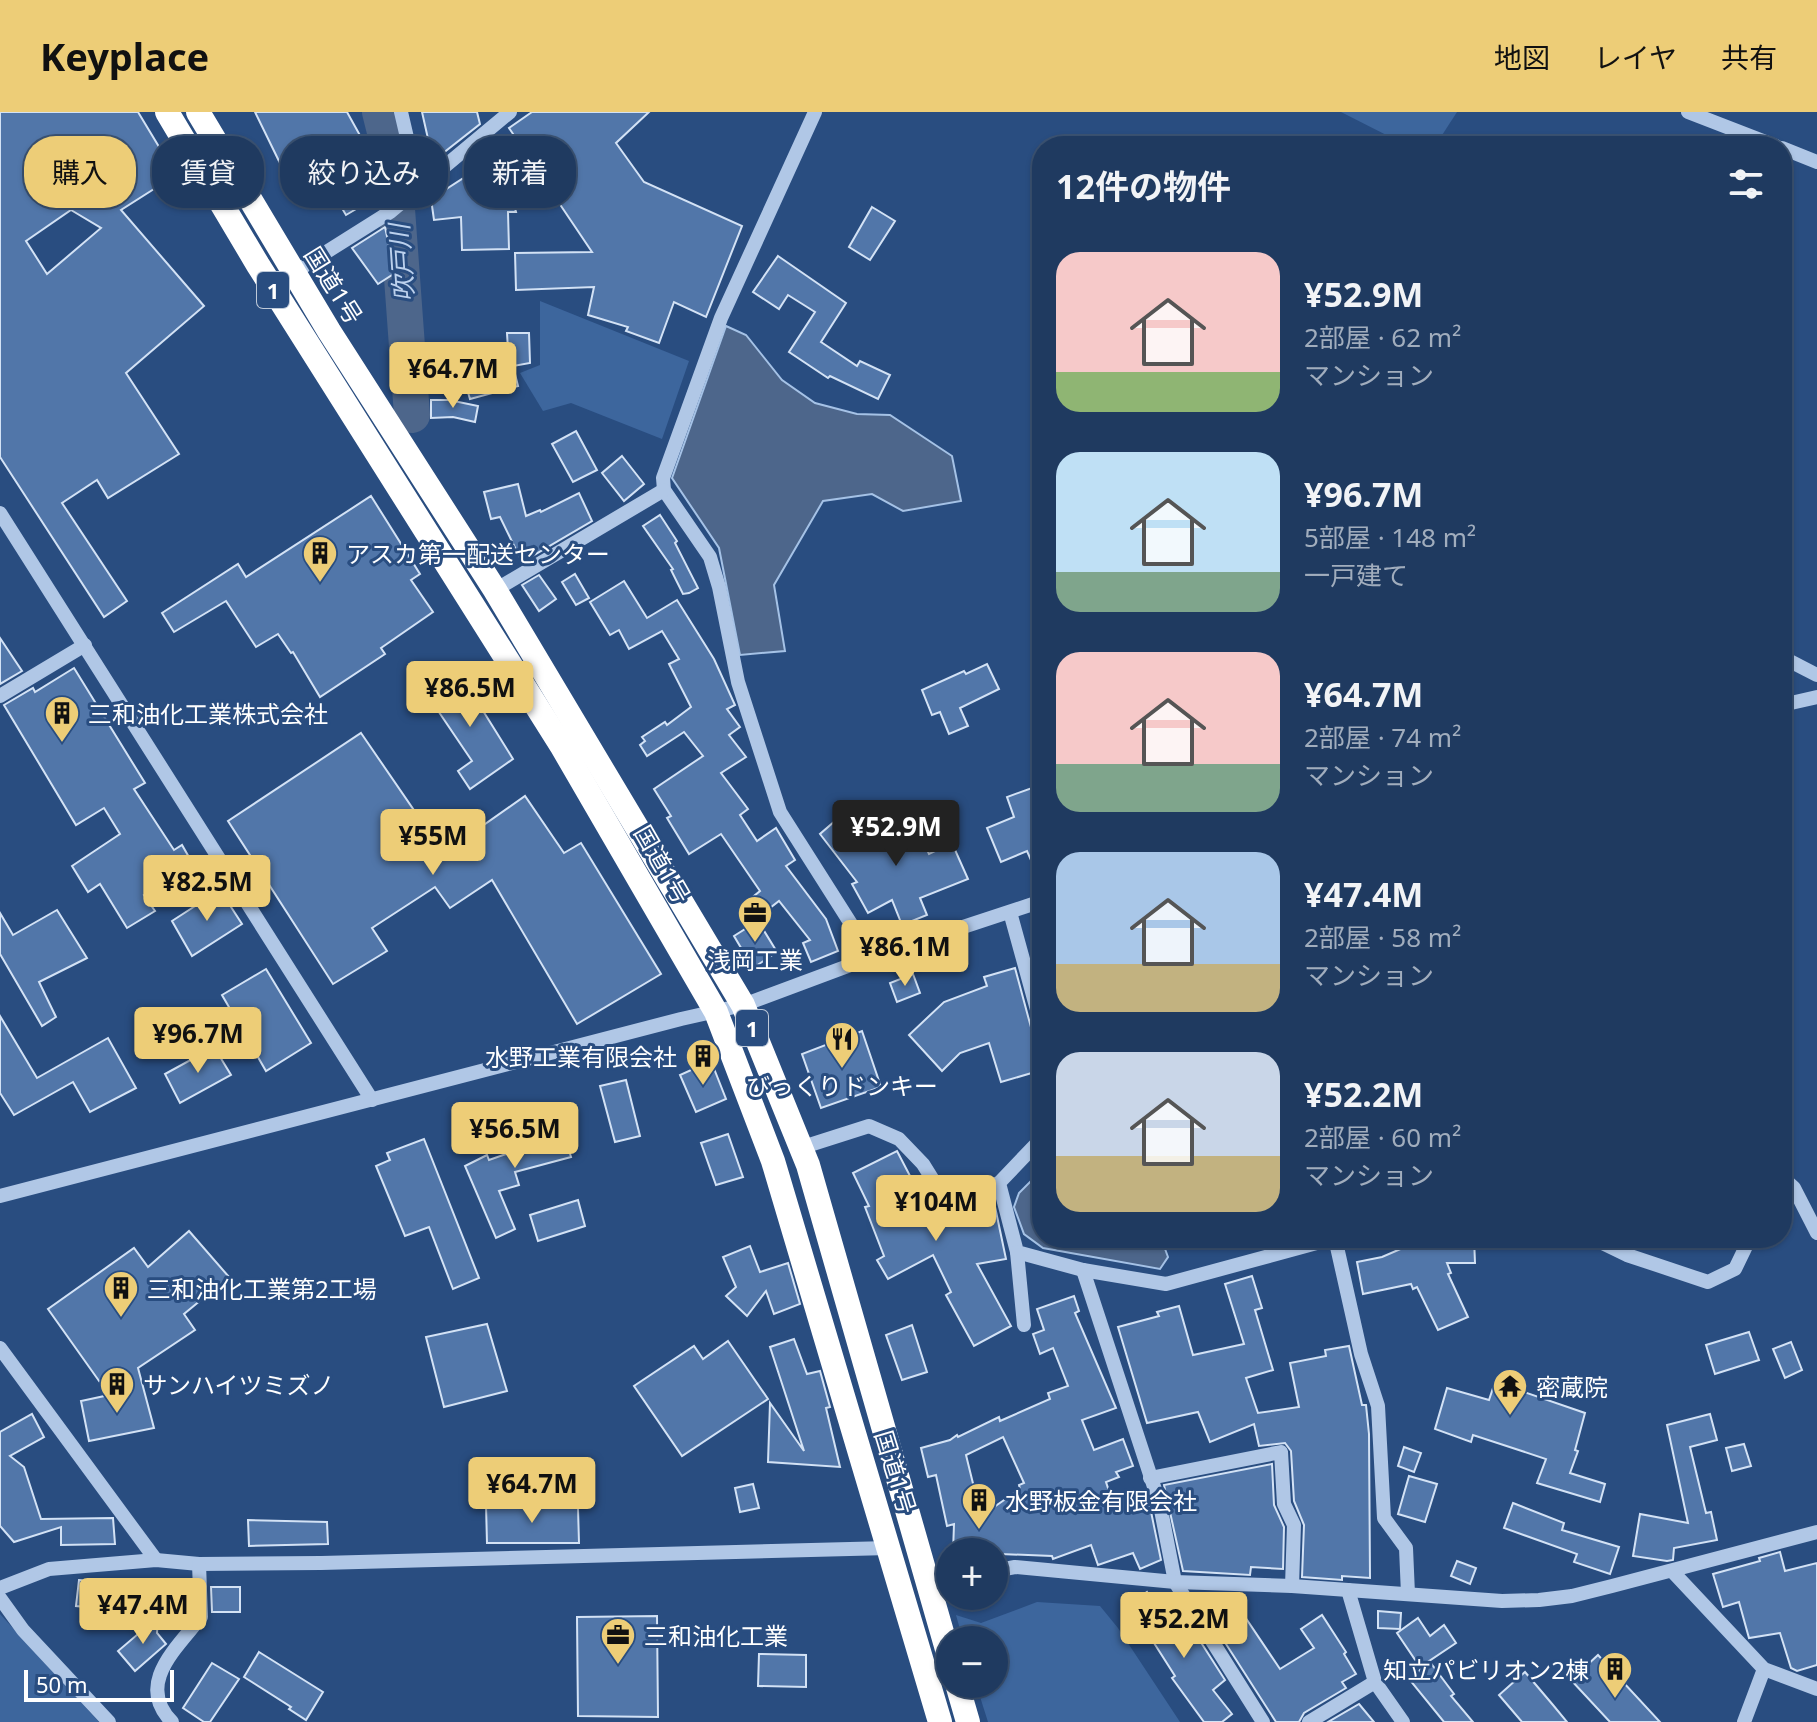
<!DOCTYPE html>
<html lang="ja">
<head>
<meta charset="utf-8">
<style>
	:root { --surface:#1f3a60; --page:#2c4569; --text:#f1f3f6; --muted:#a1adbd; --line:#3c5475; --accent:#edcd77 }
	body { margin:0; font-family:"Noto Sans","Noto Sans JP",sans-serif; background:var(--page); color:var(--text); height:100vh; display:flex; flex-direction:column; font-size:30px; white-space:nowrap }
	* { box-sizing:border-box; margin:0 }
	p { font-size:26px; color:var(--muted) }
	.icon { flex:none; width:44px; height:44px; fill:none; stroke:currentColor; stroke-width:2; stroke-linecap:round; stroke-linejoin:round }
	.map { position:relative; flex:1; overflow:hidden }
	.side { position:absolute; left:1032px; top:24px; width:760px; height:1112px; display:flex; flex-direction:column; background:var(--surface); border-radius:32px; box-shadow:0 2px 6px #0004,0 0 0 2px var(--line) }
	.side>* { flex:none }
	.banner { position:absolute; left:24px; top:24px; width:760px; height:72px; display:flex; gap:16px }
	.controls { position:absolute; left:936px; top:1426px; display:grid; gap:16px }
	.controls a { display:grid; place-items:center; width:72px; height:72px; border-radius:50%; background:var(--surface); box-shadow:0 2px 6px #0004,0 0 0 2px var(--line); font-size:40px }
	.scale { position:absolute; left:24px; bottom:20px; width:150px; box-sizing:border-box; padding-left:8px; border:4px solid #fff; border-top:0; font-size:22px; line-height:28px; white-space:nowrap; color:#fff; -webkit-text-stroke:6px #294d80; paint-order:stroke }
	.price { position:absolute; translate:-50% -68px; padding:0 18px; border-radius:8px; background:var(--accent); color:#111; font-size:26px; line-height:52px; filter:drop-shadow(0 2px 4px #0008) }
	.price::after { content:''; position:absolute; left:50%; top:48px; width:24px; height:18px; margin-left:-12px; background:inherit; clip-path:polygon(0 0,100% 0,50% 100%) }
	.price.current { background:#222; color:#fff }
	ul { padding:0; list-style:none }
	li { display:flex; align-items:center; gap:24px; height:200px; padding:0 24px }
	li span { display:grid; place-items:center; flex:none; width:224px; height:160px; border-radius:24px; color:#555 }
	li>.icon { margin-inline-start:auto }
	span .icon { width:96px; height:96px; fill:#fffc; stroke-width:1 }
	li b { font-size:34px }
	h2 { display:flex; justify-content:space-between; align-items:center; height:96px; padding:0 24px; font-size:34px }
	.pill { padding:0 28px; border-radius:32px; background:var(--surface); box-shadow:0 2px 6px #0004,0 0 0 2px var(--line); font-size:28px; line-height:72px }
	.pill.current { background:var(--accent); color:#111 }
	header { display:flex; align-items:center; gap:48px; box-sizing:border-box; height:112px; padding:0 40px; background:var(--accent); color:#111 }
	header strong { font-size:38px }
	nav { display:flex; gap:44px; margin-inline-start:auto; font-size:28px }
	.map>svg:first-child { display:block }
</style>
</head>
<body>
<header>
<strong>Keyplace</strong>
<nav><a>地図</a><a>レイヤ</a><a>共有</a></nav>
</header>
<div class="map">
<svg width="1817" height="1610" viewBox="0 0 1817 1610">
	<rect width="100%" height="100%" fill="#294d80"/>
	<g fill="#3d669d">
		<polygon points="1341,0 1457,0 1435,34 1408,34"/>
		<polygon points="540,189 689,249 662,327 571,291 543,299 520,261 540,253"/>
		<polygon points="1037,1490 1100,1494 1118,1516 1180,1610 988,1610 976,1572 994,1572 994,1528 963,1528 956,1503 981,1511"/>
		<polygon points="0,1502 99,1610 0,1610"/>
	</g>
	<g fill="#4d668b" stroke="#a5c2e6" stroke-width="2">
		<polygon points="726,214 746,223 782,268 815,291 857,302 890,303 952,344 961,389 903,399 872,382 823,389 774,473 785,539 740,543 719,436 672,366"/>
		<polygon points="1042,1058 1042,1126 1161,1126 1168,1145 1160,1157 1043,1136 1024,1122 1014,1095 1019,1081"/>
	</g>
	<g fill="none" stroke-linecap="round" stroke-linejoin="round">
		<polyline stroke="#4d668b" stroke-width="36" points="380,0 394,56 412,303"/>
	</g>
	<g fill="#5176a9" stroke="#d3e2f5" stroke-width="2" fill-rule="evenodd">
		<path d="M0,0H138L176,63L121,98L204,194L126,261L179,342L108,386L97,368L62,391L127,489L104,505L0,345ZM71,98L101,116L47,162L26,129Z"/>
		<polygon points="255,0 347,0 372,45 361,51 380,83 346,103 327,71 298,88"/>
		<polygon points="422,0 477,0 480,12 433,49"/>
		<polygon points="532,0 649,0 616,31 644,70 742,114 706,205 674,190 659,231 626,219 628,215 588,203 594,175 516,178 515,141 592,140 553,82 513,89 516,100 508,100 509,137 462,138 461,105 434,108 431,87 479,56 526,41 509,16"/>
		<polygon points="872,95 895,109 870,148 849,135"/>
		<polygon points="385,115 395,161 378,172 352,136"/>
		<polygon points="778,144 846,191 821,230 857,254 860,249 890,263 878,287 830,264 828,266 789,240 815,200 788,183 779,197 753,180"/>
		<polygon points="507,221 529,221 530,251 513,254 518,274 470,287 456,241 508,238"/>
		<polygon points="431,288 449,288 478,294 475,310 453,305 431,306"/>
		<polygon points="576,319 597,358 573,370 552,332"/>
		<polygon points="622,344 644,372 624,389 602,361"/>
		<polygon points="518,372 526,404 540,398 541,400 579,381 592,409 522,450 500,405 491,407 484,380"/>
		<polygon points="371,384 420,462 411,468 433,500 381,536 385,542 320,585 293,540 291,541 278,522 256,535 226,489 174,520 162,501 238,452 246,465"/>
		<polygon points="660,403 677,429 675,431 698,476 689,481 683,482 671,458 673,457 643,414"/>
		<polygon points="575,462 589,486 576,493 562,470"/>
		<polygon points="539,463 556,487 539,499 522,473"/>
		<polygon points="624,469 647,506 677,488 714,547 735,593 727,597 740,615 729,623 746,645 721,661 748,697 740,703 757,729 776,716 795,748 786,754 826,807 838,839 811,850 803,831 810,828 779,789 766,799 754,784 760,779 721,722 689,742 667,706 671,704 654,677 703,644 684,620 647,644 640,633 645,629 642,625 665,610 667,613 691,595 669,552 679,547 662,519 629,537 619,518 610,523 590,490"/>
		<polygon points="0,526 22,559 0,572"/>
		<polygon points="987,552 999,577 960,596 968,614 949,622 940,600 932,603 922,578 964,559 966,562"/>
		<polygon points="74,556 145,671 134,677 174,738 182,733 194,754 144,783 155,799 127,816 100,772 88,780 72,754 120,722 104,696 76,713 4,593 33,576 35,580"/>
		<polygon points="457,557 513,647 470,677 458,659 472,649 426,581"/>
		<polygon points="361,621 429,720 435,716 448,738 525,684 564,741 581,731 661,862 577,912 492,768 450,796 435,775 372,816 387,839 333,872 228,709"/>
		<polygon points="1032,676 1042,706 1042,773 1027,739 1001,750 987,716 1014,705 1007,685"/>
		<polygon points="911,705 929,742 952,731 968,767 920,786 927,803 902,813 892,788 868,801 852,772 857,770 820,722 835,709 854,733"/>
		<polygon points="220,778 242,812 192,844 172,809"/>
		<polygon points="57,798 87,846 39,870 56,905 42,914 0,842 0,801 13,823"/>
		<polygon points="758,809 777,840 753,856 734,824"/>
		<polygon points="1015,856 1032,919 1040,926 1042,933 1042,958 1001,970 989,931 960,941 942,959 909,923 944,890 987,874 984,865"/>
		<polygon points="266,857 311,931 266,959 222,883"/>
		<polygon points="913,862 920,881 897,890 890,871"/>
		<polygon points="0,904 37,966 108,926 136,976 90,1000 73,970 14,1003 0,981"/>
		<polygon points="862,919 881,975 821,996 802,942"/>
		<polygon points="214,935 231,963 180,991 165,962"/>
		<polygon points="711,949 726,987 696,1000 680,963"/>
		<polygon points="626,968 640,1024 615,1030 600,974"/>
		<polygon points="559,1006 571,1045 515,1060 519,1073 499,1079 515,1117 496,1126 465,1054 487,1043 489,1048 529,1034 524,1014"/>
		<polygon points="728,1022 743,1065 716,1073 701,1031"/>
		<polygon points="424,1027 479,1166 453,1177 429,1115 405,1124 376,1054 390,1048 387,1041"/>
		<polygon points="897,1039 936,1114 979,1093 994,1090 1006,1147 977,1152 1011,1214 974,1234 946,1183 951,1180 933,1143 888,1167 877,1148 884,1144 865,1095 869,1094 853,1061"/>
		<polygon points="578,1088 585,1114 538,1129 530,1103"/>
		<polygon points="189,1119 229,1165 184,1202 195,1218 138,1256 154,1316 89,1329 81,1289 109,1283 48,1197 134,1136 148,1155"/>
		<polygon points="1426,1126 1474,1126 1475,1151 1447,1151 1451,1161 1448,1162 1468,1205 1438,1218 1417,1175 1413,1177 1411,1172 1363,1182 1357,1150 1382,1145"/>
		<polygon points="750,1134 760,1160 788,1151 800,1192 774,1202 766,1179 747,1204 726,1184 736,1175 723,1145"/>
		<polygon points="1252,1164 1262,1196 1255,1198 1273,1258 1246,1266 1258,1301 1299,1295 1290,1251 1326,1244 1325,1238 1349,1234 1362,1293 1366,1293 1369,1322 1370,1466 1342,1464 1342,1468 1302,1465 1304,1413 1294,1389 1291,1339 1285,1331 1259,1334 1254,1312 1210,1330 1198,1300 1147,1311 1118,1215 1159,1204 1157,1200 1179,1194 1193,1243 1244,1232 1225,1172"/>
		<path d="M1074,1184L1079,1199L1075,1201L1116,1296L1082,1308L1094,1338L1123,1327L1133,1354L1116,1360L1119,1365L1106,1370L1111,1385L1125,1381L1132,1397L1149,1390L1161,1448L1140,1457L1133,1441L1098,1453L1091,1433L1053,1447L1052,1444L953,1440L954,1412L947,1414L936,1363L928,1365L921,1336L950,1328L957,1323L958,1325L999,1305L1000,1309L1050,1287L1048,1281L1068,1274L1053,1236L1040,1242L1033,1222L1044,1218L1037,1197ZM1003,1325L1024,1371L1019,1373L1020,1377L981,1404L966,1343Z"/>
		<polygon points="487,1212 507,1279 444,1295 426,1225"/>
		<polygon points="912,1213 927,1260 902,1268 886,1223"/>
		<polygon points="1749,1220 1759,1248 1715,1262 1706,1233"/>
		<polygon points="794,1227 807,1262 820,1259 830,1295 826,1296 840,1355 768,1350 770,1291 804,1339 770,1235"/>
		<polygon points="728,1229 768,1287 682,1344 634,1274 694,1234 703,1247"/>
		<polygon points="1791,1230 1802,1258 1785,1266 1773,1237"/>
		<polygon points="1495,1270 1585,1301 1575,1338 1578,1339 1570,1361 1605,1372 1600,1390 1537,1371 1546,1347 1473,1323 1471,1330 1435,1317 1447,1276 1489,1288"/>
		<polygon points="32,1302 44,1325 10,1344 24,1355 41,1407 113,1406 115,1432 61,1433 61,1415 14,1430 0,1414 0,1320"/>
		<polygon points="1710,1302 1717,1328 1690,1335 1706,1401 1711,1400 1717,1428 1674,1436 1673,1448 1667,1449 1633,1444 1640,1402 1688,1411 1667,1313"/>
		<polygon points="1744,1332 1751,1354 1732,1359 1726,1336"/>
		<polygon points="1404,1335 1421,1341 1414,1360 1398,1354"/>
		<polygon points="1272,1352 1274,1393 1284,1415 1283,1457 1251,1455 1250,1463 1183,1459 1164,1373"/>
		<polygon points="1409,1364 1437,1372 1425,1410 1398,1402"/>
		<polygon points="753,1372 759,1396 740,1400 735,1376"/>
		<polygon points="1513,1391 1564,1411 1562,1418 1619,1435 1610,1462 1574,1450 1577,1442 1504,1416"/>
		<polygon points="486,1393 578,1396 579,1431 487,1431"/>
		<polygon points="248,1408 327,1410 328,1432 249,1434"/>
		<polygon points="1780,1440 1785,1459 1817,1451 1817,1553 1797,1559 1791,1556 1780,1521 1749,1526 1739,1490 1723,1495 1713,1462 1760,1449 1759,1446"/>
		<polygon points="1457,1449 1476,1456 1470,1472 1451,1464"/>
		<polygon points="79,1468 159,1475 158,1502 76,1494"/>
		<polygon points="211,1475 240,1475 240,1500 212,1500"/>
		<polygon points="1147,1480 1173,1520 1181,1514 1186,1523 1193,1518 1225,1568 1213,1578 1232,1602 1222,1610 1204,1610 1172,1566 1175,1564 1147,1520 1145,1521 1126,1495"/>
		<polygon points="1235,1490 1280,1557 1314,1536 1301,1517 1322,1503 1346,1540 1344,1542 1356,1562 1342,1570 1346,1576 1304,1601 1299,1610 1276,1610 1210,1507"/>
		<polygon points="1378,1499 1401,1501 1400,1517 1378,1516"/>
		<polygon points="657,1504 658,1605 578,1604 577,1505"/>
		<polygon points="158,1505 157,1521 166,1532 135,1559 118,1539"/>
		<polygon points="1418,1506 1430,1524 1444,1513 1456,1531 1420,1555 1397,1521"/>
		<polygon points="259,1540 323,1580 306,1608 289,1597 291,1595 244,1565"/>
		<polygon points="759,1542 806,1543 806,1575 758,1574"/>
		<polygon points="1598,1543 1660,1610 1610,1610 1571,1568"/>
		<polygon points="1430,1550 1454,1582 1451,1584 1473,1610 1444,1610 1409,1567"/>
		<polygon points="212,1551 239,1567 210,1610 204,1610 183,1596"/>
		<polygon points="1525,1560 1553,1593 1567,1610 1522,1610 1499,1583"/>
		<polygon points="1359,1592 1374,1610 1328,1610"/>
	</g>
	<g fill="none" stroke-linecap="round" stroke-linejoin="round">
		<g stroke="#b0c7e6" stroke-width="14">
			<polyline points="401,0 419,77"/>
			<polyline points="815,0 721,206 663,366 664,378 710,445 719,475 738,570 780,700 872,845"/>
			<polyline points="1688,0 1776,34"/>
			<polyline points="1782,36 1817,50"/>
			<polyline points="293,161 390,100 510,0"/>
			<polyline points="0,401 372,988"/>
			<polyline points="495,478 664,378"/>
			<polyline points="1782,545 1817,563"/>
			<polyline points="0,584 85,533"/>
			<polyline points="1782,593 1817,585"/>
			<polyline points="1010,800 1042,916"/>
			<polyline points="1042,1026 999,1071 1017,1140 1083,1158 1166,1172 1335,1126"/>
			<polyline points="800,1036 869,1014 899,1027 923,1052 951,1097 999,1071"/>
			<polyline points="1782,1065 1794,1076 1817,1121"/>
			<polyline points="0,1084 681,907 743,893 872,845 1042,789"/>
			<polyline points="1339,1126 1335,1126 1361,1242 1378,1294 1384,1406 1406,1436 1408,1482"/>
			<polyline points="1592,1126 1627,1143 1708,1170 1735,1157 1750,1126"/>
			<polyline points="1017,1140 1024,1213"/>
			<polyline points="1083,1158 1160,1393 1175,1470 1263,1610"/>
			<polyline points="0,1236 156,1448"/>
			<polyline points="1150,1366 1281,1340 1284,1392 1294,1413 1292,1474"/>
			<polyline points="994,1459 1015,1455 1175,1470 1292,1474 1502,1489 1539,1488 1572,1484 1612,1474 1817,1420"/>
			<polyline points="1672,1459 1764,1557 1817,1577"/>
			<polyline points="929,1473 950,1469"/>
			<polyline points="0,1476 49,1457 156,1448 199,1452 321,1451 889,1436"/>
			<polyline points="1348,1478 1375,1570 1403,1610"/>
			<polyline points="0,1486 23,1518 109,1610"/>
			<path d="M172,1610C135,1572 176,1537 201,1505L199,1452"/>
			<polyline points="1309,1610 1375,1570"/>
			<polyline points="1744,1610 1764,1557"/>
		</g>
		<g stroke="#fff" stroke-width="24">
			<polyline points="167,0 258,153 561,633 716,900 773,1049 940,1610"/>
			<polyline points="198,0 329,219 495,478 743,893 808,1053 950,1548"/>
			<polyline points="957,1572 968,1610"/>
		</g>
	</g>
	<defs>
		<g id="building-pin" transform="scale(1.8)"><path d="M0 17L-7.5 6A9.5 9.5 0 1 1 7.5 6Z" fill="#edcd77" stroke="#294d80"/><path d="M-4-6H4V6H1V3H-1V6H-4ZM-2.5-4.3h1.7v1.8h-1.7ZM.8-4.3h1.7v1.8H.8ZM-2.5-1h1.7V.8h-1.7ZM.8-1h1.7V.8H.8Z" fill="#111"/></g>
		<g id="office-pin" transform="scale(1.8)"><path d="M0 17L-7.5 6A9.5 9.5 0 1 1 7.5 6Z" fill="#edcd77" stroke="#294d80"/><path d="M-6-3h4V-5.5h4V-3h4V5H-6ZM-1-4.5V-3h2v-1.5ZM-6 0V1H6V0Z" fill="#111"/></g>
		<g id="restaurant-pin" transform="scale(1.8)"><path d="M0 17L-7.5 6A9.5 9.5 0 1 1 7.5 6Z" fill="#edcd77" stroke="#294d80"/><path d="M-5-6h1v4h1v-4h1v4h1v-4h1v5L-1.5 .5V6h-2V.5L-5-1ZM5-6V6H3V1.5H1.5Q1.5-4 5-6Z" fill="#111"/></g>
		<g id="temple-pin" transform="scale(1.8)"><path d="M0 17L-7.5 6A9.5 9.5 0 1 1 7.5 6Z" fill="#edcd77" stroke="#294d80"/><path d="M0-6L5-2H3V0L6.5 2.5H4V6H1.5V3h-3V6H-4V2.5H-6.5L-3 0V-2H-5Z" fill="#111"/></g>
	</defs>
	<g fill-rule="evenodd">
		<use href="#building-pin" x="320" y="441"/>
		<use href="#building-pin" x="62" y="601"/>
		<use href="#office-pin" x="755" y="801"/>
		<use href="#restaurant-pin" x="842" y="927"/>
		<use href="#building-pin" x="703" y="944"/>
		<use href="#building-pin" x="121" y="1176"/>
		<use href="#building-pin" x="117" y="1272"/>
		<use href="#temple-pin" x="1510" y="1274"/>
		<use href="#building-pin" x="979" y="1388"/>
		<use href="#office-pin" x="618" y="1523"/>
		<use href="#building-pin" x="1615" y="1557"/>
	</g>
	<g text-anchor="middle" dominant-baseline="central" stroke-width="6" stroke-linejoin="round" paint-order="stroke">
		<g fill="#294d80" stroke="#bfcad9" stroke-width="2">
			<rect x="257" y="160" width="32" height="36" rx="6"/>
			<rect x="736" y="898" width="32" height="36" rx="6"/>
		</g>
		<g font-size="22" font-weight="bold" fill="#fff">
			<text x="273" y="178">1</text>
			<text x="752" y="916">1</text>
		</g>
		<g font-size="24" fill="#fff" stroke="#294d80">
			<text transform="translate(334 173) rotate(58)">国道1号</text>
			<text transform="translate(663 752) rotate(60)">国道1号</text>
			<text transform="translate(896 1360) rotate(73)">国道1号</text>
		</g>
		<g font-size="24" fill="#fff" stroke="#294d80" text-anchor="start">
			<text x="346" y="441">アスカ第一配送センター</text>
			<text x="88" y="601">三和油化工業株式会社</text>
			<text x="755" y="847" text-anchor="middle">浅岡工業</text>
			<text x="677" y="944" text-anchor="end">水野工業有限会社</text>
			<text x="842" y="973" text-anchor="middle">びっくりドンキー</text>
			<text x="147" y="1176">三和油化工業第2工場</text>
			<text x="143" y="1272">サンハイツミズノ</text>
			<text x="1536" y="1274">密蔵院</text>
			<text x="1005" y="1388">水野板金有限会社</text>
			<text x="644" y="1523">三和油化工業</text>
			<text x="1589" y="1557" text-anchor="end">知立パビリオン2棟</text>
		</g>
		<g font-size="26" font-style="italic" fill="#bcd1ed" stroke="#294d80">
			<text transform="translate(401 151) rotate(-94)">吹戸川</text>
		</g>
	</g>
</svg>
<div class="controls">
<a>+</a>
<a>−</a>
</div>
<div class="scale">50 m</div>
<b class="price" style="left:453px;top:298px">¥64.7M</b>
<b class="price" style="left:470px;top:617px">¥86.5M</b>
<b class="price current" style="left:896px;top:756px">¥52.9M</b>
<b class="price" style="left:433px;top:765px">¥55M</b>
<b class="price" style="left:207px;top:811px">¥82.5M</b>
<b class="price" style="left:905px;top:876px">¥86.1M</b>
<b class="price" style="left:198px;top:963px">¥96.7M</b>
<b class="price" style="left:515px;top:1058px">¥56.5M</b>
<b class="price" style="left:936px;top:1131px">¥104M</b>
<b class="price" style="left:532px;top:1413px">¥64.7M</b>
<b class="price" style="left:143px;top:1534px">¥47.4M</b>
<b class="price" style="left:1184px;top:1548px">¥52.2M</b>
<div class="banner">
<a class="pill current">購入</a>
<a class="pill">賃貸</a>
<a class="pill">絞り込み</a>
<a class="pill">新着</a>
</div>
<section class="side">
<h2>12件の物件<svg class="icon" aria-label="filters" viewBox="0 0 24 24"><path d="M4 7h16M4 17h16"/><circle cx="9" cy="7" r="2"/><circle cx="15" cy="17" r="2"/></svg></h2>
<ul>
<li><span style="background:linear-gradient(#f6c9c9 75%,#8fb573 0)"><svg class="icon" aria-label="home" viewBox="0 0 24 24"><path d="M3 11l9-7 9 7M6 9v11h12V9"/></svg></span><div><b>¥52.9M</b><p>2部屋 · 62 m²</p><p>マンション</p></div></li>
<li><span style="background:linear-gradient(#bfe0f5 75%,#7fa58c 0)"><svg class="icon" aria-label="home" viewBox="0 0 24 24"><path d="M3 11l9-7 9 7M6 9v11h12V9"/></svg></span><div><b>¥96.7M</b><p>5部屋 · 148 m²</p><p>一戸建て</p></div></li>
<li><span style="background:linear-gradient(#f6c9c9 70%,#7fa58c 0)"><svg class="icon" aria-label="home" viewBox="0 0 24 24"><path d="M3 11l9-7 9 7M6 9v11h12V9"/></svg></span><div><b>¥64.7M</b><p>2部屋 · 74 m²</p><p>マンション</p></div></li>
<li><span style="background:linear-gradient(#a9c7e8 70%,#c2b280 0)"><svg class="icon" aria-label="home" viewBox="0 0 24 24"><path d="M3 11l9-7 9 7M6 9v11h12V9"/></svg></span><div><b>¥47.4M</b><p>2部屋 · 58 m²</p><p>マンション</p></div></li>
<li><span style="background:linear-gradient(#c9d6e8 65%,#c2b280 0)"><svg class="icon" aria-label="home" viewBox="0 0 24 24"><path d="M3 11l9-7 9 7M6 9v11h12V9"/></svg></span><div><b>¥52.2M</b><p>2部屋 · 60 m²</p><p>マンション</p></div></li>
</ul>
</section>
</div>
</body>
</html>
